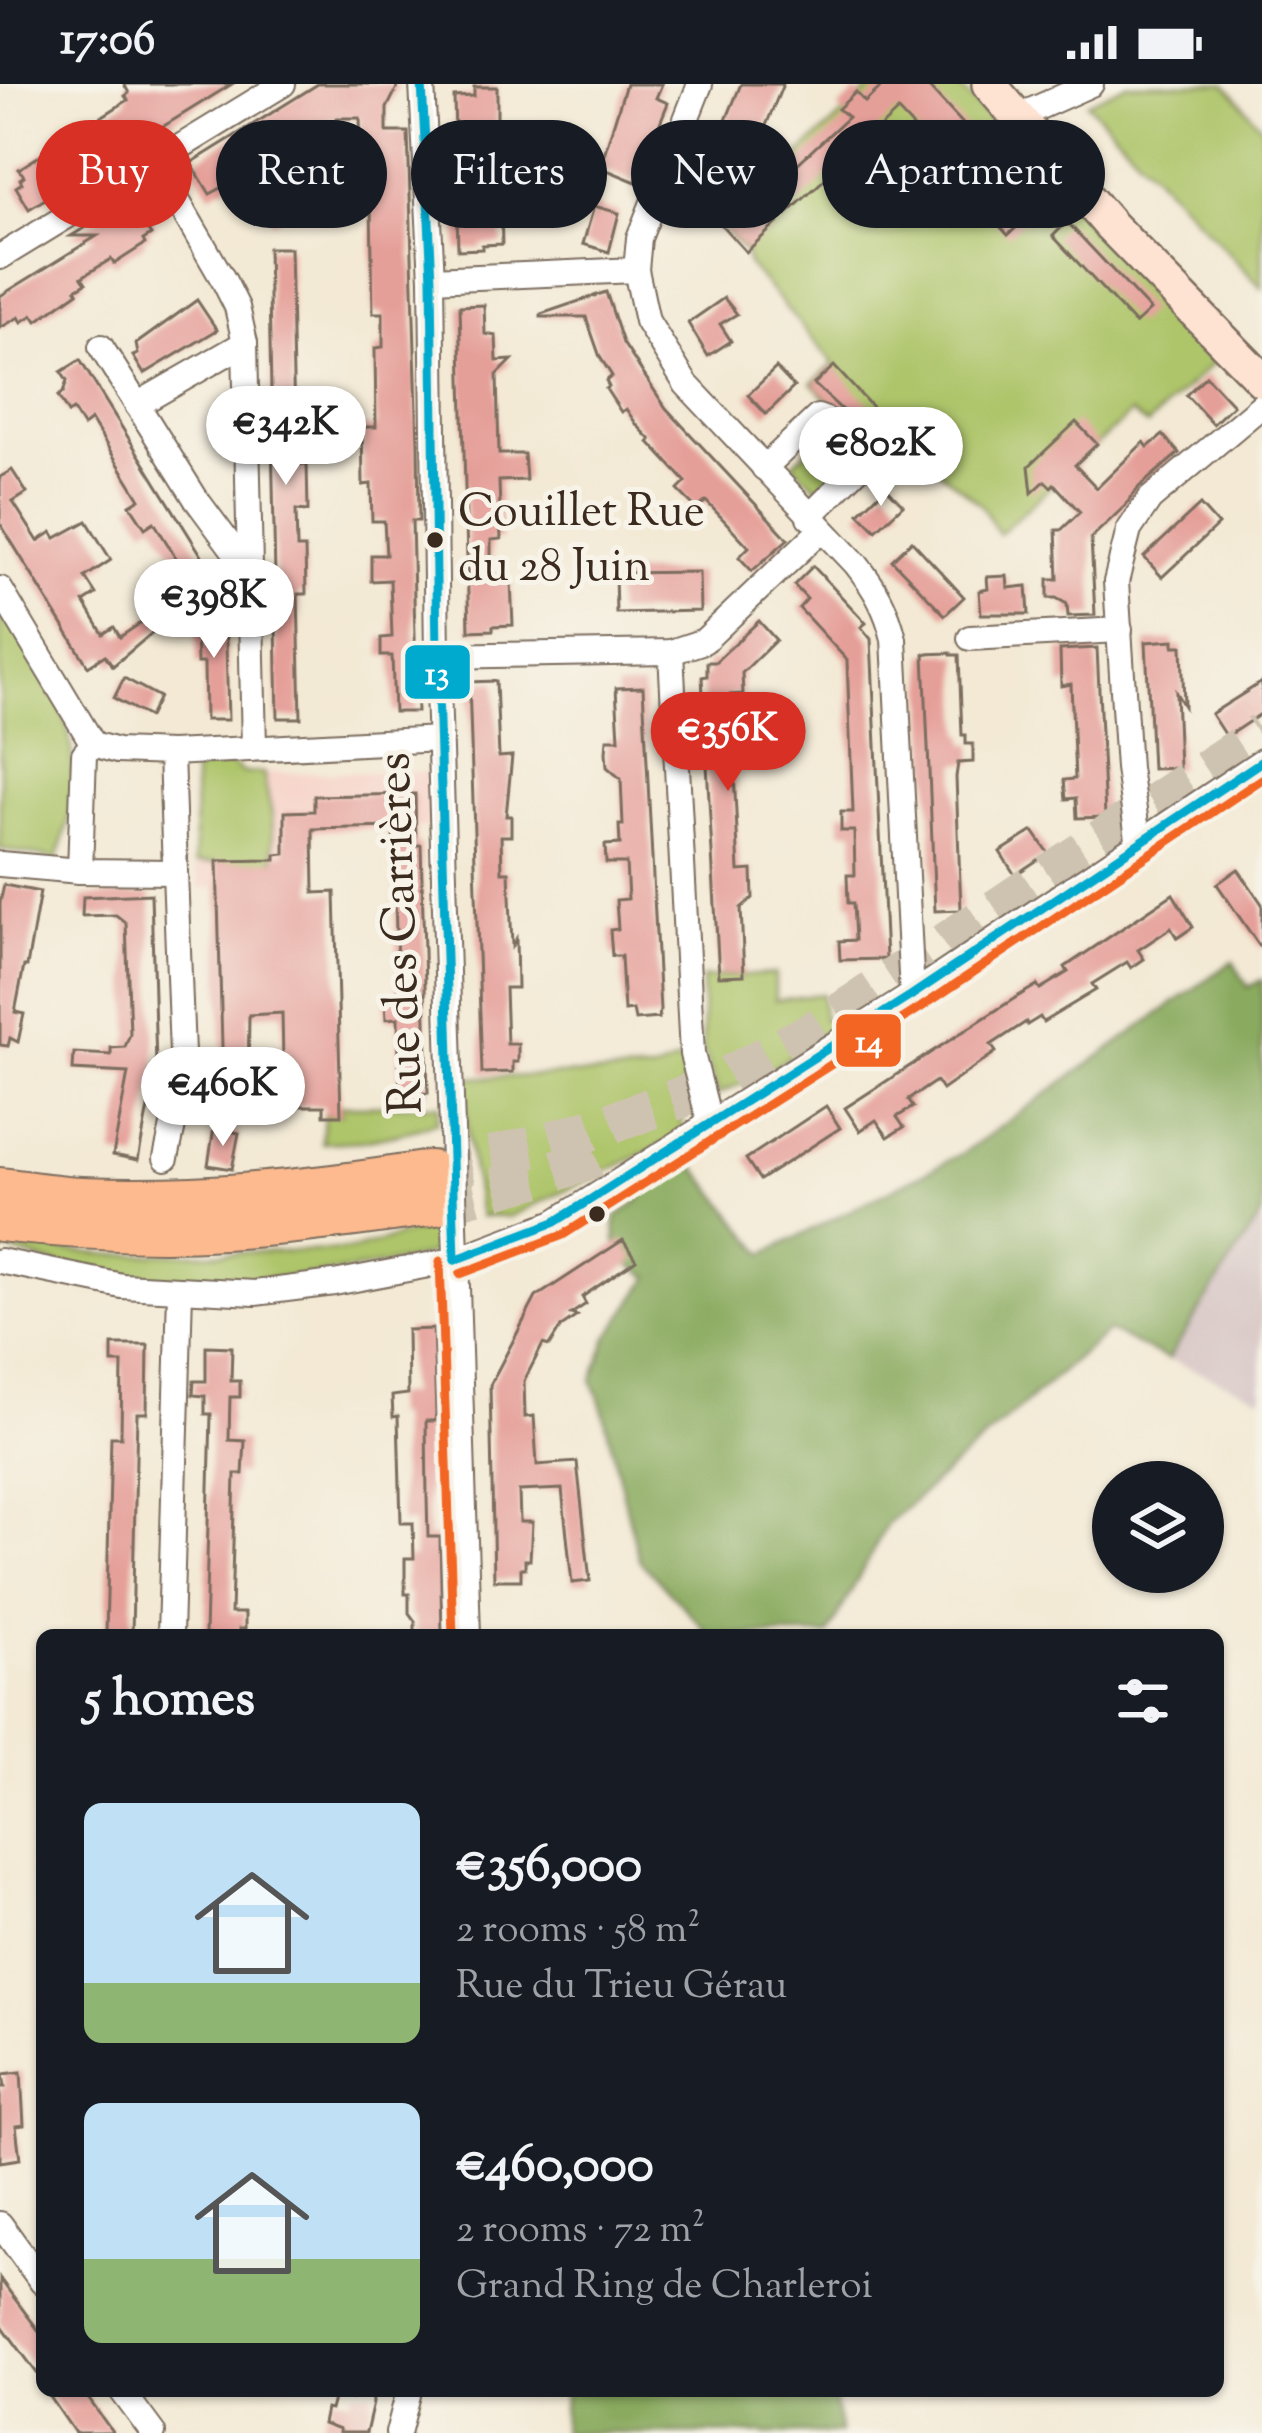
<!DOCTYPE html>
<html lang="en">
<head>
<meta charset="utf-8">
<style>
	:root { --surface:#171b24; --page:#20242c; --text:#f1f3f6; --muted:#9ea1a6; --accent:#d93025 }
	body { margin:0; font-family:"Sorts Mill Goudy",serif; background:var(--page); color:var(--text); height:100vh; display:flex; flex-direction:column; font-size:45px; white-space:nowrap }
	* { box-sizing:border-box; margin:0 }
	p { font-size:39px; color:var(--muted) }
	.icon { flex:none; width:66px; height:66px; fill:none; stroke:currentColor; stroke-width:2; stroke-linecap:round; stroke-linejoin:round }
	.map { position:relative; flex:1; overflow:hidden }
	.details { position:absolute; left:36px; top:1545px; width:1188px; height:768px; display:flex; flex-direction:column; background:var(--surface); border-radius:18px; box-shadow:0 3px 9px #0004 }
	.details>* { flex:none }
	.banner { position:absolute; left:36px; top:36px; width:1191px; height:108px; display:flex; gap:24px }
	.fabs { position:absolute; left:1092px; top:1377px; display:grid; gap:24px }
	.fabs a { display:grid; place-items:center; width:132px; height:132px; border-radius:50%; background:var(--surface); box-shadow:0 3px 9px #0004; font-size:60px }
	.price { position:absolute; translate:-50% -102px; padding:0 27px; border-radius:42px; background:#fff; color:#222; font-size:39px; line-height:78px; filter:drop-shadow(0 3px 6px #0008) }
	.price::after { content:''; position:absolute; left:50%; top:72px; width:36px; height:27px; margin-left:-18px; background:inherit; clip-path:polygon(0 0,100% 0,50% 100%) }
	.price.on { background:var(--accent); color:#fff }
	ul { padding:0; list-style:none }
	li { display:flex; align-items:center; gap:36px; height:300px; padding:0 48px }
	li span { display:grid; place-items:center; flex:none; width:336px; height:240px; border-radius:18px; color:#555 }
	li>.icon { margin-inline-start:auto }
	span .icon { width:144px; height:144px; fill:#fffc; stroke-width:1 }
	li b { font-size:51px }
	h2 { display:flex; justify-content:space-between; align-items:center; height:144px; padding:0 48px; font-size:51px }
	.chip { padding:0 42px; border-radius:54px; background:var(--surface); box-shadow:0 3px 9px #0004; font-size:42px; line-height:108px }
	.chip.on { background:var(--accent); color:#fff }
	.status { display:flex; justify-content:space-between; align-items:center; height:84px; padding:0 60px; background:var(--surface); direction:ltr }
	.status svg { height:33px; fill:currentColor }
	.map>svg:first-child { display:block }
</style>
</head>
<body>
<div class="status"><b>17:06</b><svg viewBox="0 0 49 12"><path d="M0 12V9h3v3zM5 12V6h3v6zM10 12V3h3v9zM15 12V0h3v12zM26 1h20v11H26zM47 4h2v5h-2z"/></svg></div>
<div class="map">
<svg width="1262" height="2349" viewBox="0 0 1262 2349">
	<rect width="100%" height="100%" fill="#f7f3e8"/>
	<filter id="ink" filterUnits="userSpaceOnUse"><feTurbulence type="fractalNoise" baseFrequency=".00833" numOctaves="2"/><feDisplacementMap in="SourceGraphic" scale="24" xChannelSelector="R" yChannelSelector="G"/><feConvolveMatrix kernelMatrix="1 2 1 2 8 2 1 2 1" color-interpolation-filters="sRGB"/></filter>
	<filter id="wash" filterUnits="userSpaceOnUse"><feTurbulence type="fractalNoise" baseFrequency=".004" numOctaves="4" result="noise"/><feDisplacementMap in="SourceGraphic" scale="48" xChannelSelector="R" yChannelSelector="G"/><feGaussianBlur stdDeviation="2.7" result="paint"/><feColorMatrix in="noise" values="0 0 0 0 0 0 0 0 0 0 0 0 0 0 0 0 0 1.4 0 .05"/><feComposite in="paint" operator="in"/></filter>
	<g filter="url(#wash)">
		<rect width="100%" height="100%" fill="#f3e9d4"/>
		<polygon fill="#f7d1c7" points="432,688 431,743 312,748 314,801 199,804 195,779 274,778 272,731 263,689"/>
		<polygon fill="#d2bfc0" points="1262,1130 1262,1314 1168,1275"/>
		<g fill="#aec56a" stroke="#747844" stroke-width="3">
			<polygon points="876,0 956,0 1091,140 1214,278 1147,341 1131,329 999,450 981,421 912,363 889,382 812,299 834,280 748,180 744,168 721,143"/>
			<polygon points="1127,0 1225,0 1262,43 1262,204 1087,19"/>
			<polygon points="826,347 851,371 818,404 793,380"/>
			<path d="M0,519C18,549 51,594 62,626C79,673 75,729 57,775L0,765Z"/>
			<polygon points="232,680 243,689 263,689 272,731 274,778 195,779 194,682"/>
			<polygon points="775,890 775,916 822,910 823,935 843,936 768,987 719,1010 703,967 702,894"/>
			<polygon points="686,974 681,1052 509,1133 480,1132 468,1057 464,994 653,988"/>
			<polygon points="439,1021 437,1038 402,1049 362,1057 322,1059 324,1031 341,1030 341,1022"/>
			<path d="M440,1140L447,1159C430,1174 408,1175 386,1180C277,1203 104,1204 0,1163V1161L116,1171L352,1166Z"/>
		</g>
		<g fill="#8aaa5e" stroke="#626a3e" stroke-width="3">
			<path d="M1233,877L1248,903L1262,896V1130L1168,1275L1108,1247L887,1440L828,1551H704L705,1545L639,1476L601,1318L592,1297L608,1253L650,1193C618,1176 614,1170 616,1133L633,1121L686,1071L764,1170L965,1068Z"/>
			<polygon points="564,2307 833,2307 840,2349 562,2349"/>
		</g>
		<g id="blocks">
			<g fill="#e59f99">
				<polygon points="124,0 232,0 29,125 16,103 22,99 20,95 24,92 19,85 128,16 125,12 129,9"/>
				<polygon points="318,0 399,0 387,24 387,48 408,48 418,360 419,437 412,437 417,628 394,628 392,572 381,572 381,554 392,553 390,496 371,497 371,471 386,471 384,437 372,437 371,400 363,401 362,343 376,343 375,264 383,263 383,229 373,229 370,68 361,68 360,34 337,34 276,72 277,74 210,110 191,79"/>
				<polygon points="626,0 662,0 656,14 668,19 636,98 602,84 605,78 602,77"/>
				<polygon points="741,0 783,0 765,44 759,41 746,73 706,55 713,37 724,41"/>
				<polygon points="884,0 926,0 1038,121 1035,126 1008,151 979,119 981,116 898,27 746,168 716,135 719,131 681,116 702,64 754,120 848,33 838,25 856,8 865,18"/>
				<polygon points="474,3 497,3 497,88 500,88 502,160 482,161 482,165 458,166 454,13 474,12"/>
				<polygon points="304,97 313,112 273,138 263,123"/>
				<polygon points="138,112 141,118 151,112 161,128 151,134 156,142 148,147 151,151 143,156 145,160 114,180 111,175 82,193 86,199 76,205 78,208 37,237 33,231 22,238 19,233 0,244 0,212 97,152 71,152"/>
				<polygon points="594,122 619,129 609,168 583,160"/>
				<polygon points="1064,141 1070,141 1150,226 1135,240 1053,152"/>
				<polygon points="268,164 290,164 295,380 307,380 308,427 296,426 297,464 305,464 306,510 298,510 301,634 278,634"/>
				<polygon points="606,208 623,259 666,324 788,455 752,487 739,473 749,463 706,417 697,425 678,406 686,398 649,358 651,356 637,341 626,325 621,328 606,305 609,303 606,297 612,292 600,273 586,233 541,233 541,230"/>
				<polygon points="724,214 737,230 720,240 731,257 708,272 688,239"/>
				<polygon points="197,216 217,246 144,290 133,272 138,270 136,260"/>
				<polygon points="484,221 485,250 496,252 497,277 512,276 497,291 499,370 524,370 526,396 499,397 501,455 491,456 491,488 502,491 502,498 511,498 513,541 493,542 493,546 469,547 460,222"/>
				<polygon points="80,276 218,498 199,510 188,493 180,499 169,483 178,477 154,438 145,444 130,421 140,415 91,336 83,342 73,326 68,329 58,312 63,309 67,297 61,288"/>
				<polygon points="834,282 909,363 890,381 857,340 814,300"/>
				<polygon points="776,284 794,303 766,330 748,311"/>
				<polygon points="1206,292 1233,321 1213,340 1186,311"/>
				<polygon points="1076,338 1097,360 1075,381 1097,404 1144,358 1148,363 1163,351 1179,369 1139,403 1125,422 1091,454 1095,531 1068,532 1067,520 1056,514 1048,514 1048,495 1058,495 1056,446 1061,446 1080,428 1054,400 1051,403 1045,397 1032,409 1029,382"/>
				<polygon points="12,386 27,409 13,418 38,457 52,448 56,454 87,437 111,476 85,493 96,510 84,518 103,550 114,543 120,553 164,523 171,533 113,582 105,571 88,582 0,439 0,393"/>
				<polygon points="886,403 903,421 876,446 859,429"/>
				<polygon points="1200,421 1218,441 1162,493 1144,473"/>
				<polygon points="912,457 964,513 945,531 892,476"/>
				<polygon points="813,482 866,539 861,543 871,555 886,875 840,876 839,857 855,856 853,819 848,819 847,791 855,791 854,747 841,747 841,728 853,728 847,576 799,524 807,515 794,501"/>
				<polygon points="699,488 700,527 616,529 615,489"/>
				<polygon points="1007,492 1008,504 1027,502 1029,530 981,530 979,507 988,505 987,493"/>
				<polygon points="225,521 228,636 205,636 204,579 197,579 196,542 203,542 202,522"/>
				<polygon points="759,537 776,556 742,589 743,610 730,611 739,787 752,786 753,814 741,824 744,891 719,892 702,593 707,592 707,578 715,578"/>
				<polygon points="1174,556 1174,562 1182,562 1184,622 1176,609 1179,684 1152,685 1146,558"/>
				<polygon points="1097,564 1105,733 1077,734 1076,714 1066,715 1064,696 1075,695 1071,600 1061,602 1060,566"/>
				<polygon points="951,569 951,571 959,571 962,651 966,651 966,660 973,660 973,678 958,679 956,693 961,826 935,827 924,570"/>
				<polygon points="124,594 159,613 149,633 114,614"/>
				<polygon points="496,597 499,673 512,672 506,732 511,732 511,752 501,752 502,788 509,788 512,862 516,855 517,904 505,904 507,960 518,960 518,978 513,978 513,988 482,989 469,598"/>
				<polygon points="1262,598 1262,629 1226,653 1211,630"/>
				<polygon points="643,603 660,926 659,934 635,936 633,926 624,927 621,872 612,872 610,846 618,845 616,816 628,815 626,779 606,779 605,761 620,760 619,741 623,741 621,695 607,683 606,668 607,655 619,655 616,604"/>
				<polygon points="415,710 416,761 421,761 428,1009 400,1010 398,934 386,935 385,916 398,916 393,743 313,745 314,809 335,808 341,1031 324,1031 324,1022 284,1022 282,929 249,931 248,998 244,1023 218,1024 223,999 217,777 276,776 276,771 285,770 285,728 314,727 314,712"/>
				<polygon points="1033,747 1048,769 1015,791 1000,768"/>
				<polygon points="1238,785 1262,820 1262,866 1217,800"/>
				<polygon points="4,801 40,808 27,882 24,882 15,928 24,930 18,958 10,954 8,962 0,961 0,819"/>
				<polygon points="151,810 156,982 138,1076 113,1071 128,989 73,986 74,969 111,971 111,964 125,963 130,950 126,839 116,831 82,832 83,813"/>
				<polygon points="1173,810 1193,843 1177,854 1171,844 1138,866 1144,875 1131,884 1127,878 1092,900 1096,906 1043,938 1040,933 1027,941 1026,938 991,961 996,968 942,1006 936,997 908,1016 913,1023 897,1033 904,1043 888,1053 876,1036 860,1047 845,1024 1012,916 1037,901 1040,905 1068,888 1065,883"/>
				<polygon points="826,1022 840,1044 760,1096 746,1075"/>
				<polygon points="214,1044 239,1049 232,1085 208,1081"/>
				<polygon points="623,1156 636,1176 582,1213 586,1220 571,1230 577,1232 561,1243 549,1262 543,1260 524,1297 525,1333 534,1332 537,1381 577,1378 590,1497 572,1499 562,1405 519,1407 520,1438 532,1438 530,1476 525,1476 525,1484 521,1484 521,1496 494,1496 490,1301 536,1213"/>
				<polygon points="433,1245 436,1329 435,1337 426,1337 427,1414 428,1453 440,1453 442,1551 415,1551 415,1537 409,1529 409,1510 405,1510 405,1474 414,1474 413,1439 401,1439 398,1332 393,1333 392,1312 408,1310 407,1246"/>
				<polygon points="112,1261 148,1261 147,1329 137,1329 132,1551 106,1551 111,1353 121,1353 122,1279 112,1279"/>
				<polygon points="206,1262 232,1263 231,1297 240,1297 240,1313 230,1313 229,1356 245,1357 243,1390 235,1390 231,1529 245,1529 245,1545 239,1545 239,1551 205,1551 211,1330 205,1330 205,1312 193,1311 194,1297 206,1297"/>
				<polygon points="21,1988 24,2041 16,2042 20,2075 0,2078 0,2003 5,2003 3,1990"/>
				<polygon points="0,2195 42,2251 42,2296 0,2239"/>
				<polygon points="46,2307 83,2307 113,2349 75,2349"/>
				<polygon points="351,2307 372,2307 373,2319 366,2349 339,2349 339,2346 323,2340 326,2325 330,2326 334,2311 352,2315"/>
			</g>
		</g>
	</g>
	<g filter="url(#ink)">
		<use href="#blocks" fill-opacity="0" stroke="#7b6d5e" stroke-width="3"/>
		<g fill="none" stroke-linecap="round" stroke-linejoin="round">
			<g stroke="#cec3b0" stroke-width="42" stroke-dasharray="42 21" stroke-linecap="butt">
				<polyline points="430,1088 537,1062 609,1040 709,1003 813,948 1262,649"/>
				<polyline points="435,1120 543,1091 601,1071"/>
			</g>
			<g stroke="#7b6d5e" stroke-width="28">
				<g id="street">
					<polyline points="422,0 432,195 437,572 468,1551"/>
					<path d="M700,0L639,154L636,186L647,237L686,300L856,480C875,504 887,525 894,555L912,911"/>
					<polyline points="1017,33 1091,0"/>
					<polyline points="155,78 224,197 237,223 245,259 254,664"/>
					<polyline points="0,173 283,0"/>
					<polyline points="432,195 636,186"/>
					<polyline points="101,263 196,415 250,488"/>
					<polyline points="137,321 245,259"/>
					<path d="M764,384L818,333C837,338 857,362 861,381L809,433"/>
					<polyline points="0,505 93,660"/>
					<polyline points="970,554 1120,546"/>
					<polyline points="671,568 692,970 710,1040"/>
					<polyline points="437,572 671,568 704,557 822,445"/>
					<polyline points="171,669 175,788 80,787 84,670 93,660 117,667 171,669 440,655"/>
					<polyline points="1139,761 1128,684 1116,498 1129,446 1150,415 1262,321"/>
					<polyline points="0,780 80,787"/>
					<polyline points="166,1074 183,996 175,788"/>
					<polyline points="0,1177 122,1202 255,1209 334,1199 455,1176 555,1138 912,911 1262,677"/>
					<polyline points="170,1551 180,1207"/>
					<polyline points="0,2140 42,2198"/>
					<polyline points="122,2307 153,2349"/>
					<polyline points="398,2349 409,2307"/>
				</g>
			</g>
			<g stroke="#7b6d5e" stroke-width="38">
				<polyline id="secondary" points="989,0 1110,141 1262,296"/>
			</g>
			<g stroke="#7b6d5e" stroke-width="46">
				<g id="highway">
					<path d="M0,1105C27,1108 55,1113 82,1114C199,1119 315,1107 430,1088"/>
					<path d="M0,1136C74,1144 149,1149 223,1144C294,1140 365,1130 435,1120"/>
				</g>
			</g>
			<use href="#street" stroke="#fff" stroke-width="24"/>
			<use href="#secondary" stroke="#fee3d2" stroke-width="33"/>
			<use href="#highway" stroke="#fcba8e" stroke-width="42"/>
			<g stroke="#f7f3e8" stroke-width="18">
				<g id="bus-1">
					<polyline points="422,0 432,195 437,572 455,1176"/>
					<polyline points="455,1176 555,1138 912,911 1262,677"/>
				</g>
			</g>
			<g stroke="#f7f3e8" stroke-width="18">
				<g id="bus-2">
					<polyline points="440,1177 453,1551"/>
					<polyline points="460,1190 563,1151 920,924 1262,695"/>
				</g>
			</g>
			<use href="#bus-1" stroke="#00a9ce" stroke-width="9"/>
			<use href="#bus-2" stroke="#f26522" stroke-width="9"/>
		</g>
	</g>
	<g fill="#3b2a1e" stroke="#f7f3e8" stroke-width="4.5">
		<circle cx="435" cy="456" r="10"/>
		<circle cx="597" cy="1130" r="10"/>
	</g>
	<g text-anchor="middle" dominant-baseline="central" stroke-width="10" stroke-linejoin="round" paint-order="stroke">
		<g font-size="45" fill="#3b2a1e" stroke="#f7f3e8" text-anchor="start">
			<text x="458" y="430">Couillet Rue<tspan x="458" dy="55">du 28 Juin</tspan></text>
		</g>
		<g font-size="48" fill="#3b2a1e" stroke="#f7f3e8">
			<text transform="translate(403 849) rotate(-92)">Rue des Carrières</text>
		</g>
	</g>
	<g stroke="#f7f3e8" stroke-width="4.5">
		<rect x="403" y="559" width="69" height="58" rx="12" fill="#00a9ce"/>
		<rect x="834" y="928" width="69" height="57" rx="12" fill="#f26522"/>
	</g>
	<g font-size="33" text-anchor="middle" font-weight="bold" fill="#fff">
		<text x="437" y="600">13</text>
		<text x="869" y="968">14</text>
	</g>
</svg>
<div class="fabs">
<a><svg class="icon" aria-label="layers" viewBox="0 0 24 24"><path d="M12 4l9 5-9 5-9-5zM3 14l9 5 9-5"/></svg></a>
</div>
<b class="price" style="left:286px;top:404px">€342K</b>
<b class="price" style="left:881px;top:425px">€802K</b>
<b class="price" style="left:214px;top:577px">€398K</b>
<b class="price on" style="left:728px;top:710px">€356K</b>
<b class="price" style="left:223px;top:1065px">€460K</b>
<div class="banner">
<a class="chip on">Buy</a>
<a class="chip">Rent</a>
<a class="chip">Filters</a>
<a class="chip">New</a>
<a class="chip">Apartment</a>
</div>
<section class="details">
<h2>5 homes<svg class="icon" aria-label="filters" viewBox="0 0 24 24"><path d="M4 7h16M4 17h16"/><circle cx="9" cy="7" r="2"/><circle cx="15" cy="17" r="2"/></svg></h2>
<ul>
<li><span style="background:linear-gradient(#bfe0f5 75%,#8fb573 0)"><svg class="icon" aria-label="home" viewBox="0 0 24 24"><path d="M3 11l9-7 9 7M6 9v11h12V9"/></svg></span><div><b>€356,000</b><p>2 rooms · 58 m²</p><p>Rue du Trieu Gérau</p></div></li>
<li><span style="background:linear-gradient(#bfe0f5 65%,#8fb573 0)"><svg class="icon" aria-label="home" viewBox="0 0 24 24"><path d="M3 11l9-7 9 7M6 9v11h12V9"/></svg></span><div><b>€460,000</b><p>2 rooms · 72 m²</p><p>Grand Ring de Charleroi</p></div></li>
</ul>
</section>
</div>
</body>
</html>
